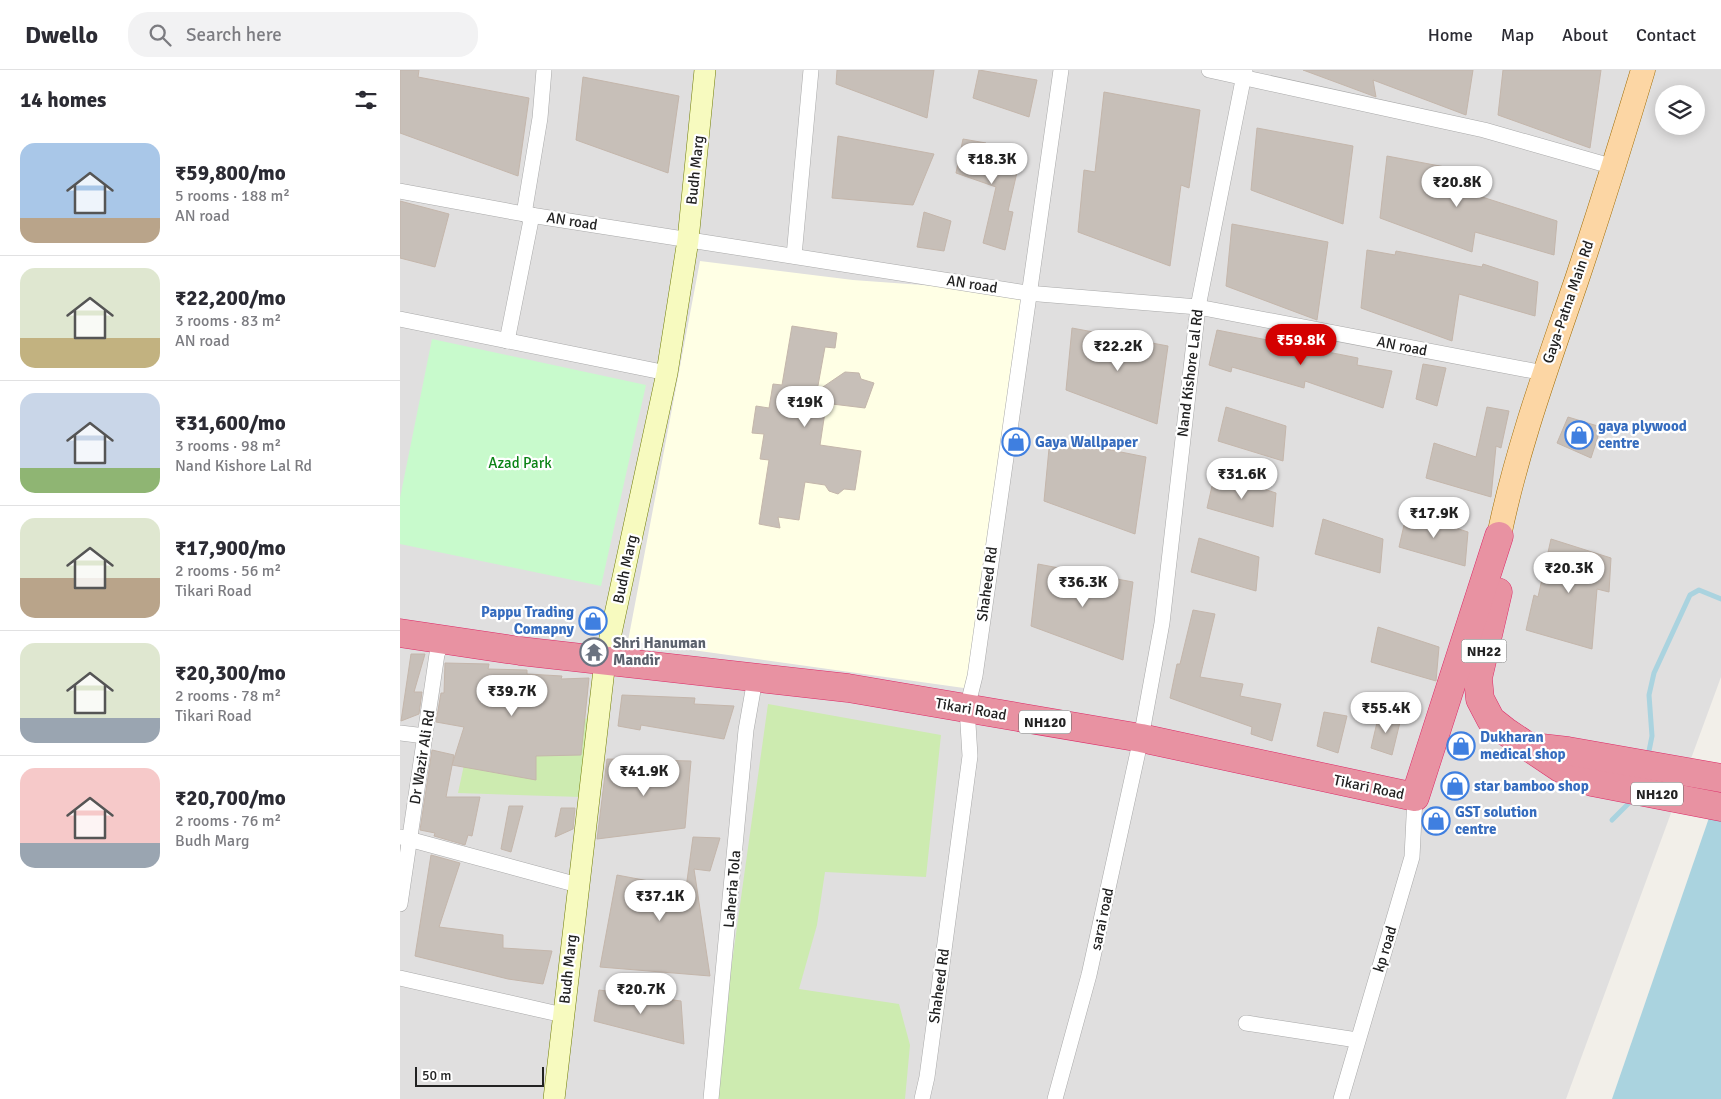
<!DOCTYPE html>
<html lang="en">
<head>
<meta charset="utf-8">
<style>
	:root { --surface:#fff; --page:#f2f2f3; --text:#2b2b33; --muted:#7c7c81; --line:#e1e1e2; --accent:#d40000 }
	body { margin:0; font-family:Signika,sans-serif; background:var(--page); color:var(--text); height:100vh; display:flex; flex-direction:column; font-size:19px; white-space:nowrap }
	* { box-sizing:border-box; margin:0 }
	p { font-size:16px; color:var(--muted) }
	.icon { flex:none; width:28px; height:28px; fill:none; stroke:currentColor; stroke-width:2; stroke-linecap:round; stroke-linejoin:round }
	.map { position:relative; flex:1; overflow:hidden }
	.drawer { display:flex; flex-direction:column; background:var(--surface); width:400px }
	.drawer>* { flex:none }
	.buttons { position:absolute; left:1255px; top:15px; display:grid; gap:10px }
	.buttons a { display:grid; place-items:center; width:50px; height:50px; border-radius:50%; background:var(--surface); box-shadow:0 2px 12px #0003; font-size:25px }
	.scale { position:absolute; left:15px; bottom:12px; width:129px; box-sizing:border-box; padding-left:5px; border:2px solid #222; border-top:0; font-size:14px; line-height:18px; white-space:nowrap; color:#222; -webkit-text-stroke:4px #fff; paint-order:stroke }
	.price { position:absolute; translate:-50% -42px; padding:0 11px; border-radius:18px; background:#fff; color:#222; font-size:16px; line-height:32px; filter:drop-shadow(0 1px 2px #0008) }
	.price::after { content:''; position:absolute; left:50%; top:30px; width:15px; height:11px; margin-left:-8px; background:inherit; clip-path:polygon(0 0,100% 0,50% 100%) }
	.price.active { background:var(--accent); color:#fff }
	ul { padding:0; list-style:none }
	li { display:flex; align-items:center; gap:15px; height:125px; padding:0 20px }
	li+li { border-top:1px solid var(--line) }
	li span { display:grid; place-items:center; flex:none; width:140px; height:100px; border-radius:15px; color:#555 }
	li>.icon { margin-inline-start:auto }
	span .icon { width:60px; height:60px; fill:#fffc; stroke-width:1 }
	li b { font-size:21px }
	h2 { display:flex; justify-content:space-between; align-items:center; height:60px; padding:0 20px; font-size:21px }
	header { display:flex; align-items:center; gap:30px; box-sizing:border-box; height:70px; padding:0 25px; background:var(--surface); border-bottom:1px solid var(--line) }
	header strong { font-size:24px }
	nav { display:flex; gap:28px; margin-inline-start:auto; font-size:18px }
	.search { width:350px; height:45px; background:var(--page); display:flex; align-items:center; gap:12px; box-sizing:border-box; padding:0 18px; border-radius:20px; color:var(--muted); font-size:19px }
	main { display:flex; flex:1; min-height:0 }
	.map>svg:first-child { display:block }
</style>
</head>
<body>
<header>
<strong>Dwello</strong>
<div class="search"><svg class="icon" aria-label="search" viewBox="0 0 24 24"><circle cx="10" cy="10" r="6"/><path d="M15 15l6 6"/></svg>Search here</div>
<nav><a>Home</a><a>Map</a><a>About</a><a>Contact</a></nav>
</header>
<main>
<section class="drawer">
<h2>14 homes<svg class="icon" aria-label="filters" viewBox="0 0 24 24"><path d="M4 7h16M4 17h16"/><circle cx="9" cy="7" r="2"/><circle cx="15" cy="17" r="2"/></svg></h2>
<ul>
<li><span style="background:linear-gradient(#a9c7e8 75%,#b9a48a 0)"><svg class="icon" aria-label="home" viewBox="0 0 24 24"><path d="M3 11l9-7 9 7M6 9v11h12V9"/></svg></span><div><b>₹59,800/mo</b><p>5 rooms · 188 m²</p><p>AN road</p></div></li>
<li><span style="background:linear-gradient(#dfe7d0 70%,#c2b280 0)"><svg class="icon" aria-label="home" viewBox="0 0 24 24"><path d="M3 11l9-7 9 7M6 9v11h12V9"/></svg></span><div><b>₹22,200/mo</b><p>3 rooms · 83 m²</p><p>AN road</p></div></li>
<li><span style="background:linear-gradient(#c9d6e8 75%,#8fb573 0)"><svg class="icon" aria-label="home" viewBox="0 0 24 24"><path d="M3 11l9-7 9 7M6 9v11h12V9"/></svg></span><div><b>₹31,600/mo</b><p>3 rooms · 98 m²</p><p>Nand Kishore Lal Rd</p></div></li>
<li><span style="background:linear-gradient(#dfe7d0 60%,#b9a48a 0)"><svg class="icon" aria-label="home" viewBox="0 0 24 24"><path d="M3 11l9-7 9 7M6 9v11h12V9"/></svg></span><div><b>₹17,900/mo</b><p>2 rooms · 56 m²</p><p>Tikari Road</p></div></li>
<li><span style="background:linear-gradient(#dfe7d0 75%,#9aa5b1 0)"><svg class="icon" aria-label="home" viewBox="0 0 24 24"><path d="M3 11l9-7 9 7M6 9v11h12V9"/></svg></span><div><b>₹20,300/mo</b><p>2 rooms · 78 m²</p><p>Tikari Road</p></div></li>
<li><span style="background:linear-gradient(#f6c9c9 75%,#9aa5b1 0)"><svg class="icon" aria-label="home" viewBox="0 0 24 24"><path d="M3 11l9-7 9 7M6 9v11h12V9"/></svg></span><div><b>₹20,700/mo</b><p>2 rooms · 76 m²</p><p>Budh Marg</p></div></li>
</ul>
</section>
<div class="map">
<svg width="1321" height="1029" viewBox="0 0 1321 1029">
	<rect width="100%" height="100%" fill="#f2efe9"/>
	<path fill="#e0dfdf" fill-rule="evenodd" d="M0,0H1321V607L1166,1029H0ZM1264,24H1296V56H1264Z"/>
	<polygon fill="#ffffe5" points="300,191 453,210 618,222 626,233 571,619 228,571"/>
	<g fill="#cdebb0">
		<polygon points="368,634 541,665 526,807 425,802 417,855 399,919 499,934 510,975 505,1029 313,1029"/>
		<polygon points="76,638 191,649 181,727 58,723"/>
	</g>
	<polygon fill="#c8facc" points="32,269 246,315 201,516 0,474 0,428"/>
	<polygon fill="#aad3df" points="1321,713 1321,1029 1212,1029"/>
	<g fill="none" stroke-linecap="round" stroke-linejoin="round">
		<g stroke="#aad3df" stroke-width="5">
			<polyline points="1248,686 1252,666 1249,625 1254,603 1290,525 1299,520 1321,529"/>
			<polyline points="1212,750 1233,729"/>
		</g>
	</g>
	<g fill="#c7bfb8" stroke="#c4b6ab">
		<polygon points="0,0 19,0 18,7 129,28 118,106 0,63"/>
		<polygon points="437,0 534,0 527,48 436,14"/>
		<polygon points="579,0 637,10 629,47 573,28"/>
		<polygon points="903,0 1073,0 1066,45 973,10 976,27"/>
		<polygon points="1103,0 1201,0 1190,78 1098,45"/>
		<polygon points="183,7 279,26 268,103 176,70"/>
		<polygon points="704,22 800,40 789,118 781,115 770,196 678,162 684,100 695,102"/>
		<polygon points="857,58 953,76 943,154 851,120"/>
		<polygon points="438,66 534,84 513,135 432,128"/>
		<polygon points="563,69 586,73 584,79 621,85 608,141 613,142 605,180 583,173 596,117 556,103"/>
		<polygon points="987,86 1082,104 1079,126 1157,151 1154,185 1075,162 1072,182 980,148"/>
		<polygon points="0,131 49,144 35,197 0,188"/>
		<polygon points="524,142 551,151 544,181 517,177"/>
		<polygon points="832,154 928,172 917,250 826,216"/>
		<polygon points="967,180 995,185 996,181 1082,197 1083,194 1138,212 1135,246 1059,224 1052,271 961,238"/>
		<polygon points="392,256 437,263 435,278 425,277 417,321 445,302 459,303 461,309 474,313 465,338 432,334 425,342 420,375 461,381 455,420 444,419 438,424 429,421 425,415 405,412 399,450 378,447 380,458 359,454 369,390 360,389 364,364 352,363 356,336 369,338 373,314 382,315"/>
		<polygon points="672,258 768,276 757,354 666,320"/>
		<polygon points="817,260 958,288 957,295 992,301 983,338 905,311 904,318 832,297 831,302 809,295"/>
		<polygon points="1023,294 1046,298 1037,336 1016,329"/>
		<polygon points="826,337 886,356 883,391 818,371"/>
		<polygon points="1087,337 1109,341 1101,378 1096,376 1091,427 1026,408 1034,373 1076,387"/>
		<polygon points="1168,347 1201,357 1191,388 1157,373"/>
		<polygon points="619,361 625,361 622,385 616,384"/>
		<polygon points="650,368 746,387 735,464 644,431"/>
		<polygon points="815,403 876,423 873,457 807,438"/>
		<polygon points="1007,442 1068,462 1065,496 999,477"/>
		<polygon points="923,449 983,469 980,503 915,484"/>
		<polygon points="799,468 859,487 856,521 791,502"/>
		<polygon points="1151,469 1211,488 1209,522 1197,519 1192,579 1126,560 1134,525 1138,527"/>
		<polygon points="638,494 733,512 723,590 631,556"/>
		<polygon points="793,540 815,544 800,607 843,614 840,626 881,634 872,671 851,664 852,657 770,628 777,594 780,594"/>
		<polygon points="978,557 1039,577 1036,611 971,592"/>
		<polygon points="11,584 25,584 14,622 22,622 19,644 1,651"/>
		<polygon points="45,593 89,594 88,599 127,600 127,604 162,606 161,609 189,608 181,685 136,686 136,710 52,695 64,657 36,652 41,623 44,623"/>
		<polygon points="222,625 295,628 294,634 334,636 324,669 241,655 240,660 218,656"/>
		<polygon points="924,642 947,646 938,683 917,676"/>
		<polygon points="979,644 1001,648 992,685 971,678"/>
		<polygon points="32,680 54,685 46,727 80,727 72,766 68,765 65,775 34,766 35,763 20,760"/>
		<polygon points="207,689 291,691 285,758 197,769"/>
		<polygon points="109,736 123,736 111,782 101,779"/>
		<polygon points="161,738 175,738 173,759 155,767"/>
		<polygon points="293,767 320,768 310,801 294,799 310,906 200,897 217,805 286,818"/>
		<polygon points="31,785 60,793 39,857 103,865 103,878 152,881 143,914 108,909 15,886"/>
		<polygon points="199,920 281,931 284,974 194,951"/>
	</g>
	<g fill="none" stroke-linecap="round" stroke-linejoin="round">
		<g stroke="#a9a9a9" stroke-width="16">
			<g id="street">
				<polyline points="809,0 1084,60 1214,97"/>
				<polyline points="0,121 124,144 627,223 798,237 1144,303"/>
				<polyline points="124,144 140,48 144,0"/>
				<polyline points="394,186 411,0"/>
				<polyline points="0,249 267,303"/>
				<polyline points="107,271 132,145"/>
				<polyline points="0,663 25,666"/>
				<polyline points="1,767 178,815"/>
				<polyline points="0,834 37,584 43,571"/>
				<polyline points="0,908 163,945"/>
				<polyline points="846,953 957,970"/>
				<polyline points="311,1029 346,660 355,609"/>
				<polyline points="522,1029 527,1007 570,686 567,638 575,606 661,0"/>
				<polyline points="655,1029 689,905 741,668 762,553 798,237 845,0"/>
				<polyline points="941,1029 1012,787 1015,727"/>
			</g>
		</g>
		<g stroke="#707d05" stroke-width="22">
			<polyline id="secondary" points="154,1029 205,591 267,303 288,170 305,0"/>
		</g>
		<g stroke="#a06b00" stroke-width="25">
			<path id="primary" d="M1099,466C1117,378 1148,294 1177,209C1200,140 1222,70 1243,0"/>
		</g>
		<g stroke="#dc2a67" stroke-width="29">
			<g id="highway">
				<polyline points="1098,522 1078,608 1080,629 1091,650 1105,661 1160,698 1192,712 1321,737"/>
				<polyline points="0,563 120,581 448,618 741,668 1015,727 1099,466"/>
				<polyline points="1133,677 1168,681 1321,708"/>
			</g>
		</g>
		<use href="#street" stroke="#fff" stroke-width="15"/>
		<use href="#secondary" stroke="#f7fabf" stroke-width="21"/>
		<use href="#primary" stroke="#fcd6a4" stroke-width="24"/>
		<use href="#highway" stroke="#e892a2" stroke-width="28"/>
	</g>
	<defs>
		<g id="shop-ring" transform="scale(1.4375)"><circle r="9.5" fill="#fff" stroke="#3f7fe0" stroke-width="1.5"/><path d="M-5-2.5h2.3a2.7 3.5 0 0 1 5.4 0H5L5.5 6h-11ZM-1.5-2.5h3a1.5 2.3 0 0 0-3 0Z" fill="#3f7fe0"/></g>
		<g id="temple-ring" transform="scale(1.4375)"><circle r="9.5" fill="#fff" stroke="#6b7280" stroke-width="1.5"/><path d="M0-6L5-2H3V0L6.5 2.5H4V6H1.5V3h-3V6H-4V2.5H-6.5L-3 0V-2H-5Z" fill="#6b7280"/></g>
	</defs>
	<g fill-rule="evenodd">
		<use href="#shop-ring" x="1179" y="365"/>
		<use href="#shop-ring" x="616" y="372"/>
		<use href="#shop-ring" x="193" y="551"/>
		<use href="#temple-ring" x="194" y="582"/>
		<use href="#shop-ring" x="1061" y="676"/>
		<use href="#shop-ring" x="1055" y="716"/>
		<use href="#shop-ring" x="1036" y="751"/>
	</g>
	<g text-anchor="middle" dominant-baseline="central" stroke-width="4.5" stroke-linejoin="round" paint-order="stroke">
		<g fill="#fff" stroke="#646464" stroke-width="1">
			<rect x="1061.5" y="569.5" width="45" height="23" rx="4"/>
			<rect x="619" y="640.5" width="52" height="23" rx="4"/>
			<rect x="1231" y="712.5" width="52" height="23" rx="4"/>
		</g>
		<g font-size="14" font-weight="bold" fill="#222">
			<text x="1084" y="581">NH22</text>
			<text x="645" y="652">NH120</text>
			<text x="1257" y="724">NH120</text>
		</g>
		<g font-size="15" fill="#222" stroke="#fff">
			<text transform="translate(295 100) rotate(-84)">Budh Marg</text>
			<text transform="translate(172 151) rotate(9)">AN road</text>
			<text transform="translate(572 214) rotate(9)">AN road</text>
			<text transform="translate(1168 232) rotate(-71)">Gaya-Patna Main Rd</text>
			<text transform="translate(1002 276) rotate(11)">AN road</text>
			<text transform="translate(790 303) rotate(-83)">Nand Kishore Lal Rd</text>
			<text transform="translate(225 499) rotate(-78)">Budh Marg</text>
			<text transform="translate(587 514) rotate(-82)">Shaheed Rd</text>
			<text transform="translate(571 639) rotate(10)">Tikari Road</text>
			<text transform="translate(22 687) rotate(-81)">Dr Wazir Ali Rd</text>
			<text transform="translate(969 717) rotate(12)">Tikari Road</text>
			<text transform="translate(332 819) rotate(-85)">Laheria Tola</text>
			<text transform="translate(702 849) rotate(-78)">sarai road</text>
			<text transform="translate(985 879) rotate(-73)">kp road</text>
			<text transform="translate(168 899) rotate(-84)">Budh Marg</text>
			<text transform="translate(539 916) rotate(-82)">Shaheed Rd</text>
		</g>
		<g font-size="15" font-weight="bold" fill="#366cbe" stroke="#fff" text-anchor="start">
			<text x="1198" y="356">gaya plywood<tspan x="1198" dy="17">centre</tspan></text>
			<text x="635" y="372">Gaya Wallpaper</text>
			<text x="174" y="542" text-anchor="end">Pappu Trading<tspan x="174" dy="17">Comapny</tspan></text>
			<text x="1080" y="667">Dukharan<tspan x="1080" dy="17">medical shop</tspan></text>
			<text x="1074" y="716">star bamboo shop</text>
			<text x="1055" y="742">GST solution<tspan x="1055" dy="17">centre</tspan></text>
		</g>
		<g font-size="15" fill="#0c8416" stroke="#fff">
			<text x="120" y="393">Azad Park</text>
		</g>
		<g font-size="15" font-weight="bold" fill="#5b616d" stroke="#fff" text-anchor="start">
			<text x="213" y="573">Shri Hanuman<tspan x="213" dy="17">Mandir</tspan></text>
		</g>
	</g>
</svg>
<div class="buttons">
<a><svg class="icon" aria-label="layers" viewBox="0 0 24 24"><path d="M12 4l9 5-9 5-9-5zM3 14l9 5 9-5"/></svg></a>
</div>
<div class="scale">50 m</div>
<b class="price" style="left:592px;top:115px">₹18.3K</b>
<b class="price" style="left:1057px;top:138px">₹20.8K</b>
<b class="price active" style="left:901px;top:296px">₹59.8K</b>
<b class="price" style="left:718px;top:302px">₹22.2K</b>
<b class="price" style="left:405px;top:358px">₹19K</b>
<b class="price" style="left:842px;top:430px">₹31.6K</b>
<b class="price" style="left:1034px;top:469px">₹17.9K</b>
<b class="price" style="left:1169px;top:524px">₹20.3K</b>
<b class="price" style="left:683px;top:538px">₹36.3K</b>
<b class="price" style="left:112px;top:647px">₹39.7K</b>
<b class="price" style="left:986px;top:664px">₹55.4K</b>
<b class="price" style="left:244px;top:727px">₹41.9K</b>
<b class="price" style="left:260px;top:852px">₹37.1K</b>
<b class="price" style="left:241px;top:945px">₹20.7K</b>
</div>
</main>
</body>
</html>
